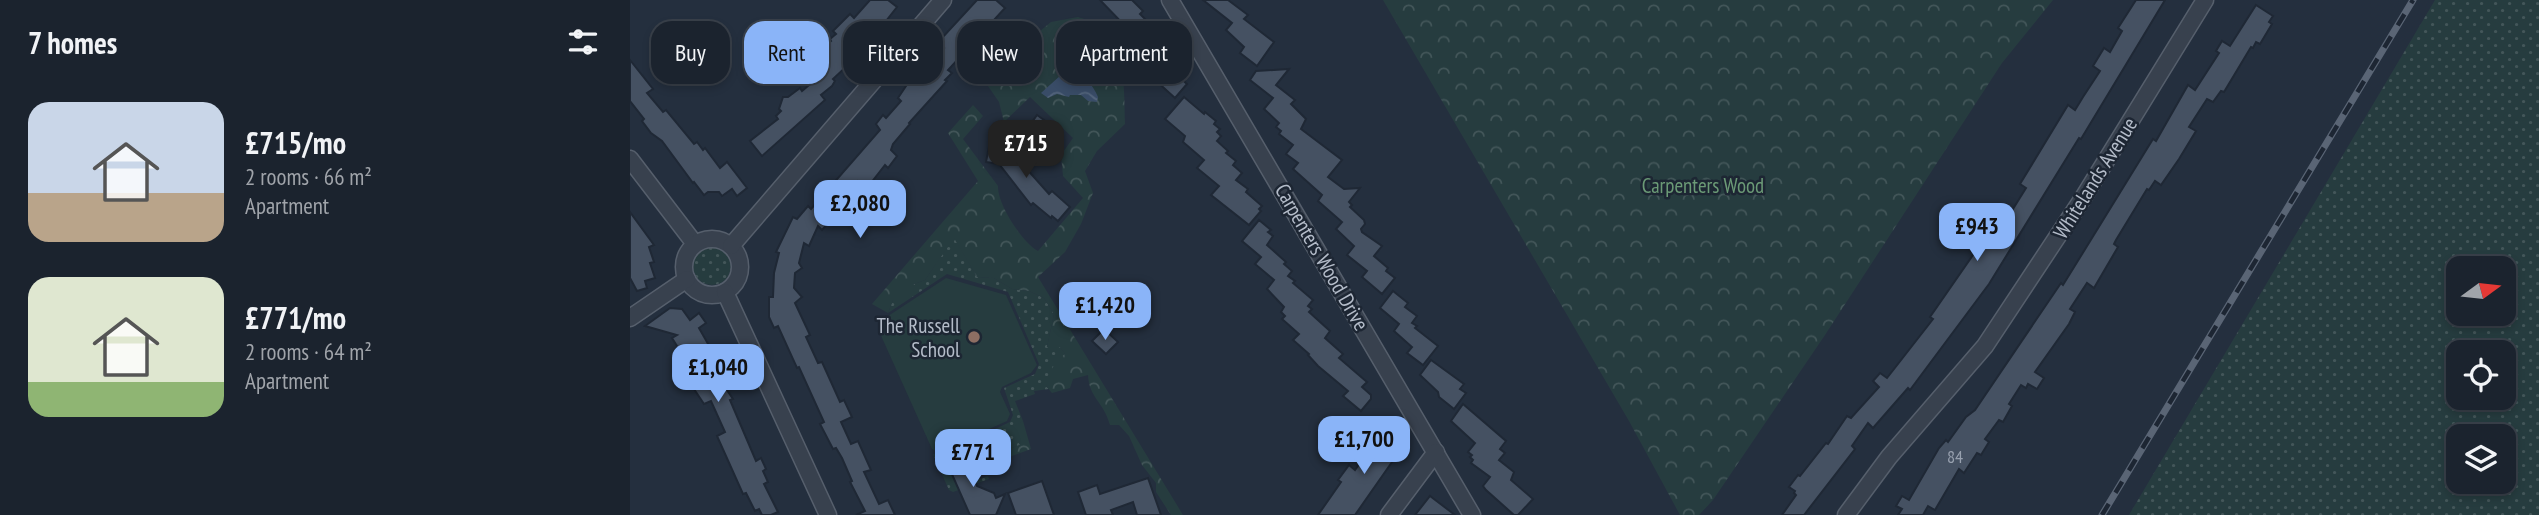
<!DOCTYPE html>
<html lang="en">
<head>
<meta charset="utf-8">
<style>
	:root { --surface:#1b232e; --page:#282f3a; --text:#f1f3f6; --muted:#a0a4aa; --line:#39404a; --accent:#8ab4f8 }
	body { margin:0; font-family:"PT Sans Narrow",sans-serif; background:var(--page); color:var(--text); height:100vh; display:flex; flex-direction:column; font-size:26px; white-space:nowrap }
	* { box-sizing:border-box; margin:0 }
	p { font-size:23px; color:var(--muted) }
	.icon { flex:none; width:38px; height:38px; fill:none; stroke:currentColor; stroke-width:2; stroke-linecap:round; stroke-linejoin:round }
	.map { position:relative; flex:1; overflow:hidden }
	.panel { display:flex; flex-direction:column; background:var(--surface); width:630px }
	.panel>* { flex:none }
	.banner { position:absolute; left:21px; top:21px; width:665px; height:63px; display:flex; gap:14px }
	.needle { width:46px; rotate:75deg }
	.controls { position:absolute; left:1816px; top:256px; display:grid; gap:14px }
	.controls a { display:grid; place-items:center; width:70px; height:70px; border-radius:14px; background:var(--surface); box-shadow:0 4px 10px #0003,0 0 0 2px var(--line); font-size:35px }
	.price { position:absolute; translate:-50% -60px; padding:0 16px; border-radius:14px; background:var(--accent); color:#111; font-size:23px; line-height:46px; filter:drop-shadow(0 2px 4px #0008) }
	.price::after { content:''; position:absolute; left:50%; top:42px; width:21px; height:16px; margin-left:-10px; background:inherit; clip-path:polygon(0 0,100% 0,50% 100%) }
	.price.on { background:#222; color:#fff }
	ul { padding:0; list-style:none }
	li { display:flex; align-items:center; gap:21px; height:175px; padding:0 28px }
	li span { display:grid; place-items:center; flex:none; width:196px; height:140px; border-radius:21px; color:#555 }
	li>.icon { margin-inline-start:auto }
	span .icon { width:84px; height:84px; fill:#fffc; stroke-width:1 }
	li b { font-size:30px }
	h2 { display:flex; justify-content:space-between; align-items:center; height:84px; padding:0 28px; font-size:30px }
	.chip { padding:0 24px; border-radius:21px; background:var(--surface); box-shadow:0 4px 10px #0003,0 0 0 2px var(--line); font-size:24px; line-height:63px }
	.chip.on { background:var(--accent); color:#111 }
	main { display:flex; flex:1; min-height:0 }
	.map>svg:first-child { display:block }
</style>
</head>
<body>
<main>
<section class="panel">
<h2>7 homes<svg class="icon" aria-label="filters" viewBox="0 0 24 24"><path d="M4 7h16M4 17h16"/><circle cx="9" cy="7" r="2"/><circle cx="15" cy="17" r="2"/></svg></h2>
<ul>
<li><span style="background:linear-gradient(#c9d6e8 65%,#b9a48a 0)"><svg class="icon" aria-label="home" viewBox="0 0 24 24"><path d="M3 11l9-7 9 7M6 9v11h12V9"/></svg></span><div><b>£715/mo</b><p>2 rooms · 66 m²</p><p>Apartment</p></div></li>
<li><span style="background:linear-gradient(#dfe7d0 75%,#8fb573 0)"><svg class="icon" aria-label="home" viewBox="0 0 24 24"><path d="M3 11l9-7 9 7M6 9v11h12V9"/></svg></span><div><b>£771/mo</b><p>2 rooms · 64 m²</p><p>Apartment</p></div></li>
</ul>
</section>
<div class="map">
<svg width="1909" height="515" viewBox="0 0 1909 515">
	<defs>
		<pattern id="grass-dots" width="8" height="8" patternUnits="userSpaceOnUse" patternTransform="scale(1.75)"><rect width="8" height="8" fill="#263c3f"/><path d="M2 2h.1M6 6h.1" fill="none" stroke="#435659" stroke-width="1.8" stroke-linecap="round"/></pattern>
		<pattern id="forest-crowns" width="20" height="18" patternUnits="userSpaceOnUse" patternTransform="scale(1.75)"><rect width="20" height="18" fill="#263c3f"/><path d="M2 6a3 3 0 1 1 6 0M12 15a3 3 0 1 1 6 0" fill="none" stroke="#435659"/></pattern>
		<pattern id="water-waves" width="16" height="10" patternUnits="userSpaceOnUse" patternTransform="scale(1.75)"><rect width="16" height="10" fill="#394c67"/><path d="M0 5q4-4 8 0t8 0" fill="none" stroke="#53647b"/></pattern>
	</defs>
	<rect width="100%" height="100%" fill="#242f3e"/>
	<g fill="url(#grass-dots)" fill-rule="evenodd">
		<path d="M1805,0H1909V515H1499ZM1829,268H1874V313H1829ZM1829,352H1874V397H1829ZM1829,436H1874V481H1829Z"/>
		<polygon points="324,237 347,277 364,278 382,289 399,291 414,298 424,314 417,347 430,347 435,354 416,386 419,389 404,391 405,394 385,401 393,421 383,427 390,445 370,452 366,444 338,454 336,448 319,454 321,459 317,461 327,487 358,476 359,479 323,492 319,490 303,454 309,455 380,422 383,415 374,388 405,374 409,364 378,292 317,274 258,313 263,300 284,284 295,280"/>
		<circle cx="82" cy="266" r="19"/>
	</g>
	<g fill="url(#forest-crowns)">
		<polygon points="753,0 1423,0 1372,63 1195,335 1083,500 1069,515 1050,515 999,421"/>
		<path d="M448,17C453,19 460,20 464,22C497,41 494,92 495,124L467,151L455,171L463,193L451,224L435,252L408,277L553,515H541L526,492V483L512,465L499,436L489,425H480C474,402 459,398 458,375L443,379L440,388L422,393L416,386C420,372 423,362 435,354L430,347L424,350L417,347L424,314L414,298L399,291L382,289L364,278L347,277L324,238L295,280L284,284L276,299L263,300L258,313L242,304L348,181L318,133L343,105L353,116L333,139L368,186C367,204 392,242 408,251L453,198L433,176L431,155L443,138L400,97L374,122L369,102L358,86L391,47L421,22Z"/>
		<polygon points="393,421 401,449 363,463 365,470 357,472 354,462 370,452 390,445 382,427"/>
	</g>
	<polygon fill="#263c3f" points="316,278 376,295 407,365 401,373 372,387 370,392 380,414 377,421 308,452 302,449 248,329 248,324 252,320"/>
	<path fill="url(#water-waves)" d="M442,71C456,76 462,84 468,97L467,102L458,101L451,95H440L439,97L427,94L418,98L411,93L431,75Z"/>
	<g fill="#455162" stroke="#1f2835" stroke-width="2">
		<polygon points="240,0 258,0 267,7 241,40 217,64 218,65 203,79 205,81 202,86 191,95 195,100 132,156 120,141 148,119 146,116 151,111 149,109 153,97 158,97 170,88 172,91 191,75 189,73 195,68 183,56 201,41 200,39 206,34 203,31 220,14 224,18"/>
		<polygon points="347,0 366,0 375,8 318,70 322,73 315,80 317,81 279,123 280,124 263,144 261,150 267,156 258,168 255,165 237,188 228,181 207,205 210,208 208,212 192,230 188,226 179,246 174,243 169,263 172,268 165,273 164,288 172,297 165,303 180,335 176,337 188,363 192,362 210,402 214,400 222,417 211,422 221,444 228,441 241,470 234,472 249,504 258,500 265,515 226,515 235,511 220,482 222,481 212,458 206,448 203,449 190,424 194,422 169,367 167,368 148,326 144,328 139,317 139,297 143,297 144,273 149,253 146,252 163,217 167,219 178,206 181,209 250,130 246,124 253,115 256,118 271,101 268,98 280,80 314,48 310,44 311,39"/>
		<polygon points="470,0 502,0 513,11 510,14 519,23 515,27 525,36 523,40 538,54 525,67 505,49 507,46 496,35 496,27"/>
		<polygon points="573,0 598,0 618,15 614,19 644,42 627,66 610,53 614,47 596,30 602,23"/>
		<polygon points="1506,0 1535,0 1451,139 1449,138 1359,284 1280,390 1278,388 1243,428 1238,423 1222,446 1225,449 1174,515 1152,515 1166,495 1164,493 1165,491 1159,487 1168,475 1170,476 1196,443 1198,444 1217,416 1221,418 1249,387 1243,381 1250,373 1257,378 1303,319 1300,317 1370,216 1376,220 1396,188 1390,184 1438,105 1445,110 1453,97 1470,71 1463,66 1474,48 1480,52 1492,31 1488,28"/>
		<polygon points="1626,5 1643,16 1639,22 1642,24 1630,44 1626,42 1623,48 1621,47 1594,92 1591,91 1583,102 1577,99 1559,127 1566,131 1549,159 1531,185 1525,181 1519,190 1517,189 1486,240 1484,244 1488,247 1464,288 1457,283 1440,309 1445,312 1439,324 1405,372 1414,378 1407,389 1398,384 1396,388 1391,385 1379,404 1382,406 1373,422 1369,420 1355,439 1359,442 1351,455 1347,453 1334,473 1329,469 1305,510 1298,506 1293,515 1268,515 1272,509 1266,506 1272,496 1279,500 1309,448 1316,440 1318,442 1336,417 1345,410 1431,283 1433,285 1523,139 1526,141 1558,85 1565,90 1589,53 1586,51 1592,41 1600,46"/>
		<polygon points="0,60 23,89 17,93 33,112 36,110 64,144 67,142 73,150 75,148 90,168 97,162 117,188 107,196 102,189 92,196 89,192 78,192 74,195 64,182 63,183 32,141 21,133 12,121 14,119 0,101"/>
		<polygon points="536,65 557,84 545,98 524,79"/>
		<polygon points="659,69 646,85 665,100 661,104 676,119 671,129 712,160 698,177 714,189 730,188 719,202 722,205 720,207 734,220 735,224 731,229 732,232 752,246 744,256 758,268 756,271 765,278 752,294 732,277 737,271 717,255 724,246 706,229 712,222 688,201 692,195 663,169 668,163 656,154 663,145 649,134 651,131 646,127 649,123 634,109 643,98 620,80 626,71"/>
		<polygon points="554,97 574,114 575,112 586,121 584,124 590,129 587,132 591,136 587,141 598,151 596,153 606,161 603,165 612,173 606,180 618,189 616,192 632,206 629,209 631,211 619,225 581,195 589,186 567,168 574,160 553,142 555,136 535,119"/>
		<polygon points="407,115 421,125 417,131 419,133 410,147 393,135"/>
		<polygon points="360,141 388,145 386,157 419,194 422,191 440,207 428,221 422,216 421,218 403,203 401,205 369,164 356,162"/>
		<polygon points="0,212 24,245 19,247 24,262 20,263 25,278 15,281 17,288 7,291 0,278"/>
		<polygon points="629,220 641,230 638,232 643,236 637,245 656,262 654,264 662,271 658,276 665,281 663,283 683,300 678,306 682,309 679,312 700,331 695,338 713,354 709,358 737,382 732,387 741,395 741,399 731,411 713,396 718,391 688,366 678,355 679,354 663,340 669,334 652,319 655,316 651,312 654,307 637,289 644,280 625,264 631,257 612,241"/>
		<polygon points="763,291 778,303 775,307 787,316 782,323 787,326 785,328 808,346 793,365 777,353 782,347 764,331 769,324 750,308"/>
		<polygon points="40,308 52,309 60,320 69,313 76,323 69,328 85,356 81,358 89,372 86,374 103,399 100,400 126,461 131,458 136,469 133,471 138,482 134,484 148,512 141,515 132,515 129,509 125,511 116,493 113,494 87,436 95,432 81,401 74,404 58,380 62,377 56,368 57,362 42,338 47,335 15,326"/>
		<polygon points="474,329 488,342 476,354 462,341"/>
		<polygon points="801,360 834,384 830,389 836,393 824,409 809,397 808,392 790,375"/>
		<polygon points="833,404 876,441 870,449 875,453 869,460 884,472 881,480 903,499 888,515 884,515 856,490 853,486 860,477 841,463 843,460 840,457 842,455 838,452 845,443 821,421"/>
		<polygon points="763,424 774,432 770,438 776,442 725,515 688,515 711,482 708,480 719,465 725,470 741,448 744,450"/>
		<polygon points="332,450 347,486 364,493 366,498 375,494 366,515 340,515 317,463 323,461 320,454"/>
		<polygon points="518,478 531,515 507,515 503,502 481,510 483,515 456,515 448,492 467,485 470,494"/>
		<polygon points="412,481 424,515 386,515 378,493"/>
		<polygon points="800,496 825,515 785,515"/>
	</g>
	<g fill="none" stroke-linecap="round" stroke-linejoin="round">
		<g stroke="#565f6c" stroke-width="19">
			<g id="minor">
				<polyline points="540,0 842,515"/>
				<polyline points="0,159 65,244"/>
				<circle cx="82" cy="267" r="28"/>
				<polyline points="101,246 313,0"/>
				<polyline points="95,292 198,515"/>
				<polyline points="0,318 57,279"/>
				<polyline points="759,515 806,452"/>
				<polyline points="1216,515 1259,457 1355,346 1453,198 1575,0"/>
			</g>
		</g>
		<use href="#minor" stroke="#38414e" stroke-width="16"/>
		<g stroke="#5a6575" stroke-width="7">
			<polyline id="rail" points="1472,515 1783,0"/>
		</g>
		<use href="#rail" stroke="#1d2633" stroke-width="4.5" stroke-dasharray="13" stroke-linecap="butt"/>
	</g>
	<circle fill="#8d6e63" stroke="#1d2633" stroke-width="2.5" cx="344" cy="337" r="7"/>
	<g text-anchor="middle" dominant-baseline="central" stroke-width="5" stroke-linejoin="round" paint-order="stroke">
		<g font-size="18" fill="#98a1af">
			<text x="1325" y="456">84</text>
		</g>
		<g font-size="21" fill="#b4bcc9" stroke="#1d2633">
			<text transform="translate(1465 178) rotate(-58)">Whitelands Avenue</text>
			<text transform="translate(692 257) rotate(60)">Carpenters Wood Drive</text>
		</g>
		<g font-size="21" fill="#6b9a76" stroke="#1d2633">
			<text x="1073" y="185">Carpenters Wood</text>
		</g>
		<g font-size="21" fill="#b4bcc9" stroke="#1d2633" text-anchor="end">
			<text x="330" y="325">The Russell<tspan x="330" dy="24">School</tspan></text>
		</g>
	</g>
</svg>
<div class="controls">
<a><svg class="needle" viewBox="-14 -14 28 28"><path d="M0-13l5 13h-10z" fill="#e53935"/><path d="M0 13l5-13h-10z" fill="#a0a4aa"/></svg></a>
<a><svg class="icon" aria-label="locate" viewBox="0 0 24 24"><circle cx="12" cy="12" r="6"/><path d="M12 2v4M12 18v4M2 12h4M18 12h4"/></svg></a>
<a><svg class="icon" aria-label="layers" viewBox="0 0 24 24"><path d="M12 4l9 5-9 5-9-5zM3 14l9 5 9-5"/></svg></a>
</div>
<b class="price on" style="left:396px;top:180px">£715</b>
<b class="price" style="left:230px;top:240px">£2,080</b>
<b class="price" style="left:1347px;top:263px">£943</b>
<b class="price" style="left:475px;top:342px">£1,420</b>
<b class="price" style="left:88px;top:404px">£1,040</b>
<b class="price" style="left:734px;top:476px">£1,700</b>
<b class="price" style="left:343px;top:489px">£771</b>
<div class="banner">
<a class="chip">Buy</a>
<a class="chip on">Rent</a>
<a class="chip">Filters</a>
<a class="chip">New</a>
<a class="chip">Apartment</a>
</div>
</div>
</main>
</body>
</html>
